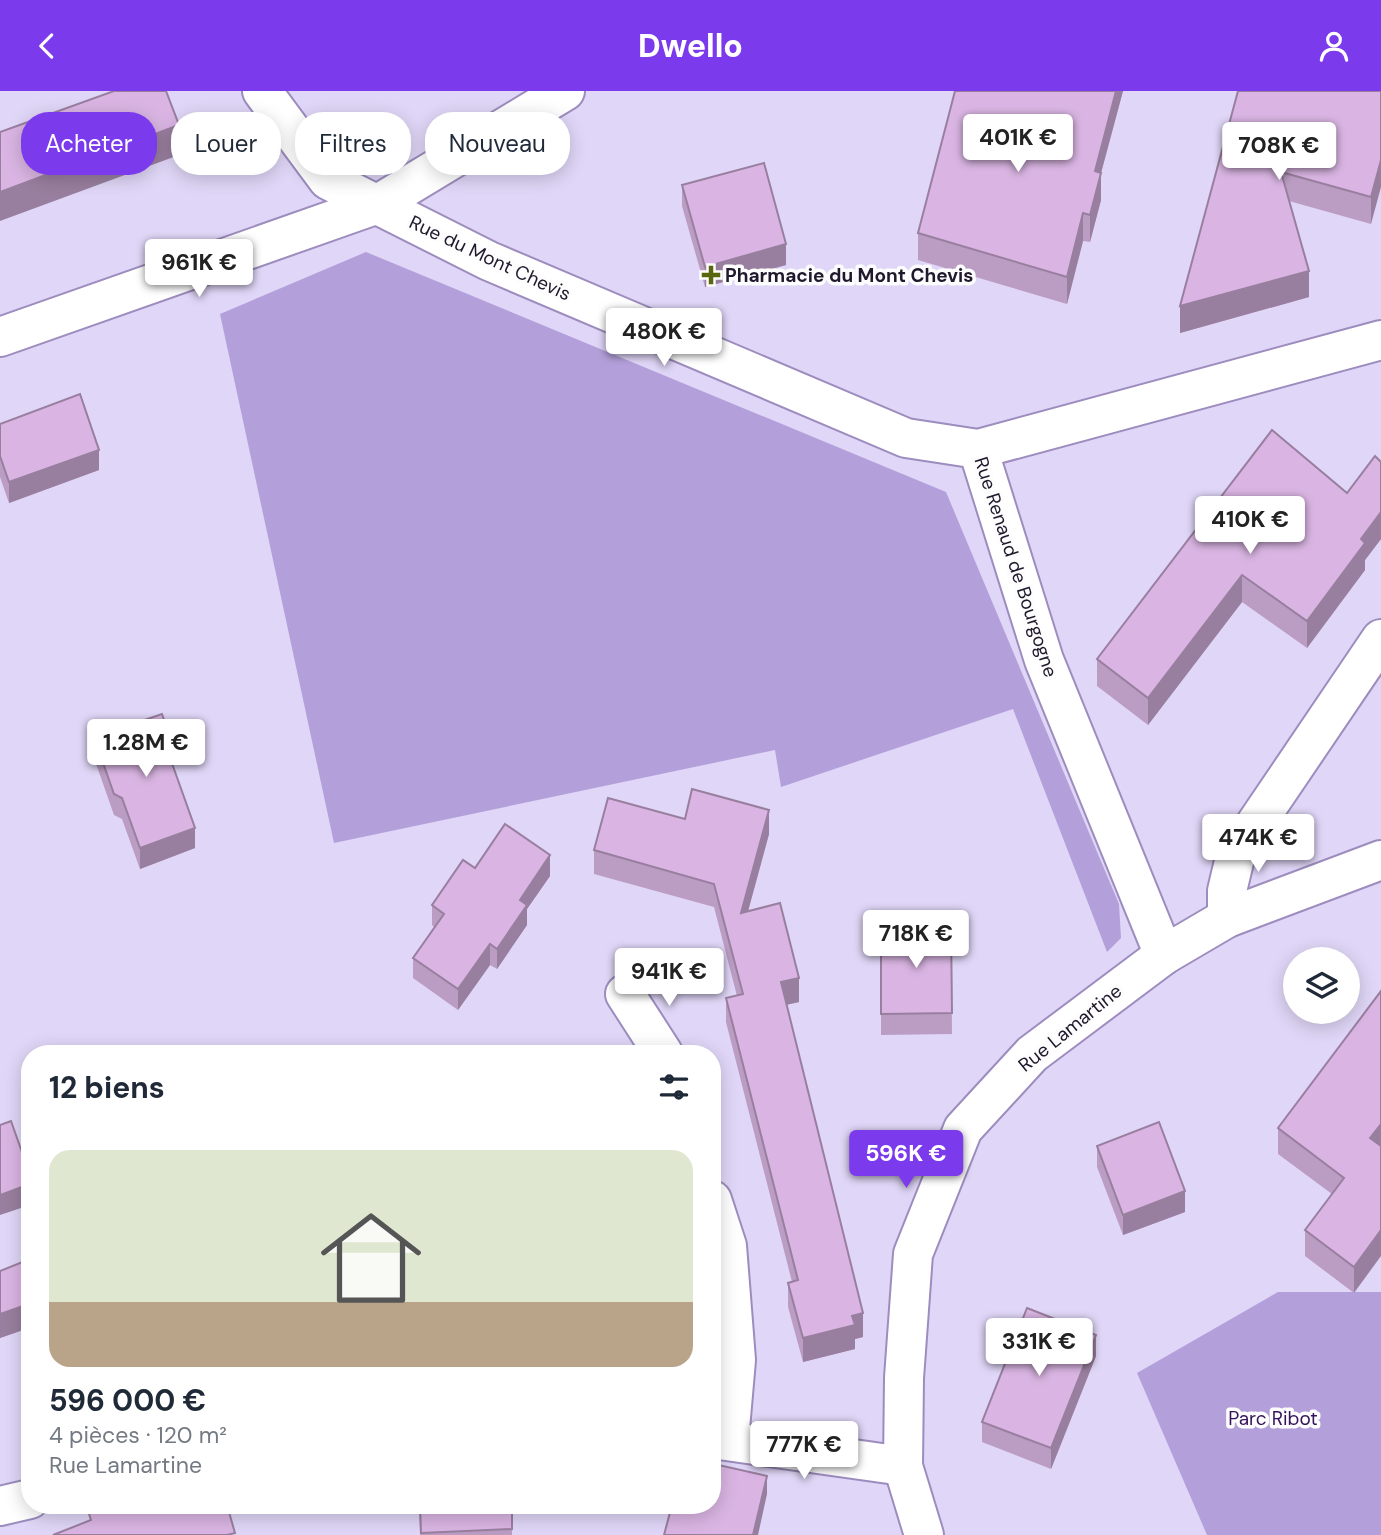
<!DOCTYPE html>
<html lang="fr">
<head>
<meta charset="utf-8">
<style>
	:root { --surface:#fff; --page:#f2f2f3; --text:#1f2937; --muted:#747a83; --line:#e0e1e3; --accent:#7c3aed }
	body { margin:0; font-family:"DM Sans",sans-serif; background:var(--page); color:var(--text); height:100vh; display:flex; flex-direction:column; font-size:26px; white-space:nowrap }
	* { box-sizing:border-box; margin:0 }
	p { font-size:23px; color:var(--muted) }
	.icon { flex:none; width:38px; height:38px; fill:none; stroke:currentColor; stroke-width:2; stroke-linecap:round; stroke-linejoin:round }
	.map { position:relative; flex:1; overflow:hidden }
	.side { position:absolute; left:21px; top:954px; width:700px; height:469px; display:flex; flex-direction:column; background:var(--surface); border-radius:28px; box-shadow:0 4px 18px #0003 }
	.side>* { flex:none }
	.banner { position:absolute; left:21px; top:21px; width:700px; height:63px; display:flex; gap:14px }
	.controls { position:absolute; left:1283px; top:856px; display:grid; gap:14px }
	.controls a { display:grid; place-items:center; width:77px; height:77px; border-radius:50%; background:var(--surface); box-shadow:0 4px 18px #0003; font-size:35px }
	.price { position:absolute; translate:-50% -60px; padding:0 16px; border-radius:7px; background:#fff; color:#222; font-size:23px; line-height:46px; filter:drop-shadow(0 2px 4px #0008) }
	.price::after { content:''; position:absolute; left:50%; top:42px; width:21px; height:16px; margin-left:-10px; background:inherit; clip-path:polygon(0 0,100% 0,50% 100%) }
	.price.current { background:var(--accent); color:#fff }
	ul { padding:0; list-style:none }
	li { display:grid; align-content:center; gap:14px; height:371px; padding:0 28px }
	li+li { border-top:2px solid var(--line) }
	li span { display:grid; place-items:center; height:217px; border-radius:21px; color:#555 }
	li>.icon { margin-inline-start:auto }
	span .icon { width:126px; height:126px; fill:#fffc; stroke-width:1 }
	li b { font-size:30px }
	h2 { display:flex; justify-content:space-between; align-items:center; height:84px; padding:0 28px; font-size:30px }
	.tag { padding:0 24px; border-radius:28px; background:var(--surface); box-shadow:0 4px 18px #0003; font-size:24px; line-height:63px }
	.tag.current { background:var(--accent); color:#fff }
	header { display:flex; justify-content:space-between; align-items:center; height:91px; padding:0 28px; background:var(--accent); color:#fff; font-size:32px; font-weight:800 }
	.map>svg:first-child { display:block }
</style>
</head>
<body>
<header><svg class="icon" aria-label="back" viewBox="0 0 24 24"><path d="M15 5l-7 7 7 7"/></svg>Dwello<svg class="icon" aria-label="person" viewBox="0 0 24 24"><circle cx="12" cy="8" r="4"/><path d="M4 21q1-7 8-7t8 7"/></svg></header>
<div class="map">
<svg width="1381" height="1444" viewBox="0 0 1381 1444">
	<rect width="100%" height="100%" fill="#e0d6f7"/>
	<g fill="#b3a0da">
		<polygon points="366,161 946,401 1119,813 1121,847 1107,861 1013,618 781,696 775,659 334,752 220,223"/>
		<polygon points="1278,1201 1381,1201 1381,1444 1207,1444 1137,1282"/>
	</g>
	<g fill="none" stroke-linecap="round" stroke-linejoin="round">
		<g stroke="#9d8cbe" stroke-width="42">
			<g id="street">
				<polyline points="262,0 328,89 489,170 906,347 978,358 1381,249"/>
				<polyline points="978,358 1044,569 1164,864"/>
				<polyline points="1227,827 1227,800 1236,762 1381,548"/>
				<polyline points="625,903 663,962"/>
				<polyline points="712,1109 727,1155 736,1269 729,1349"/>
				<polyline points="712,1348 903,1375"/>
				<polyline points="0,1415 30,1408"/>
				<polyline points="924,1444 903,1375 904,1287 913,1163 963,1038 1032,963 1164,864 1227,827 1381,769"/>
			</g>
		</g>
		<g stroke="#9d8cbe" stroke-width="42">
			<polyline id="secondary" points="0,246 378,113 565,0"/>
		</g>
		<use href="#street" stroke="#fff" stroke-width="38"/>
		<use href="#secondary" stroke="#fff" stroke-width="38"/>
	</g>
	<g fill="#bb9cc3">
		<polygon points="955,0 1123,0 1101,82 1101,109 1090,151 1083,150 1067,213 918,169 918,142"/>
		<polygon points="1238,0 1381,0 1371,133 1289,110 1309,206 1180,242"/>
		<polygon points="682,94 786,174 705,196 682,115"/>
		<polygon points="0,333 99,379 9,412 0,386"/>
		<polygon points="1381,371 1381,448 1365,469 1365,479 1307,557 1242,511 1148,634 1097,595 1097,568 1347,402"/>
		<polygon points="94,646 173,674 195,757 140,778 122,728 114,724 94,667"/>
		<polygon points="685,728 769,743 748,820 799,911 786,914 863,1246 855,1248 855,1258 803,1271 788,1216 788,1192 792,1191 726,931 726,907 737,905 714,816 594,783 594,759"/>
		<polygon points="475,777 550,785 527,818 527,834 497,878 490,874 458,919 413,887 413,867 434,836 432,834 432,814"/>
		<polygon points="881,835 951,835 952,943 881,944"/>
		<polygon points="1381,900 1354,1202 1305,1165 1305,1139 1332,1103 1278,1063 1278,1037"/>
		<polygon points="1097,1055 1185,1121 1123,1144 1097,1076"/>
		<polygon points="30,1168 30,1255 23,1239 0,1247 0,1180"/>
		<polygon points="1096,1265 1051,1378 982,1351 982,1331"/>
		<polygon points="419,1414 512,1414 512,1444 420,1444"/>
	</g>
	<g fill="#997f9f">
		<polygon points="1116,0 1123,0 1101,82 1101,109 1090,151 1090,124 1095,80"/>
		<polygon points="179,34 179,64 0,130 0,101"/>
		<polygon points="1381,69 1381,96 1371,133 1371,106"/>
		<polygon points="1083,122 1083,150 1067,213 1067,186"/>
		<polygon points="786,153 786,174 705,196 705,176"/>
		<polygon points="1309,180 1309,206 1180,242 1180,215"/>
		<polygon points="99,359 99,379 9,412 9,391"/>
		<polygon points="1381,421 1381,448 1365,469 1365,479 1307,557 1307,530 1361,448"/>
		<polygon points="1242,484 1242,511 1148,634 1148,607"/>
		<polygon points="173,655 173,675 169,664"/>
		<polygon points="769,719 769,743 741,846 741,822"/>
		<polygon points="195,737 195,757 140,778 140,757"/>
		<polygon points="550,764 550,785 527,818 527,834 497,878 497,858 520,809"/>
		<polygon points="490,853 490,874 458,919 458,898"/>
		<polygon points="799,887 799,911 781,915 781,891"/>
		<polygon points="1381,1033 1381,1059 1370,1047"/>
		<polygon points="30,1093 30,1114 0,1124 0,1104"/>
		<polygon points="1185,1100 1185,1121 1123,1144 1123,1124"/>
		<polygon points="1381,1139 1381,1165 1354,1202 1354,1176"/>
		<polygon points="23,1215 23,1239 0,1247 0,1223"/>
		<polygon points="863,1222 863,1246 855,1248 855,1258 803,1271 803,1247 852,1225"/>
		<polygon points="1096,1244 1096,1265 1051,1378 1051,1357"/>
		<polygon points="767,1385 767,1403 758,1444 753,1444"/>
	</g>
	<g fill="#dab5e3" stroke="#997f9f" stroke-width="2">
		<polygon points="114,0 166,0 179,34 0,101 0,41"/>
		<polygon points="955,0 1116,0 1095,80 1101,82 1090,124 1083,122 1067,186 918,142"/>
		<polygon points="1238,0 1381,0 1381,69 1371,106 1281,81 1309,180 1180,215"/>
		<polygon points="764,72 786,153 705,176 682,94"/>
		<polygon points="80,303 99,359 9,391 0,365 0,333"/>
		<polygon points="1272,339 1347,402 1375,365 1381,371 1381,421 1361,448 1365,452 1307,530 1242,484 1148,607 1097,568"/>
		<polygon points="162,623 173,655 169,664 195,737 140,757 122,707 114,703 94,646"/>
		<polygon points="692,698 769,719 741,822 780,812 799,887 781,891 863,1222 852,1225 855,1234 803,1247 788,1192 798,1189 726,907 743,903 714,793 594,759 608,707 685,728"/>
		<polygon points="505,733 550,764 520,809 527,814 497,858 490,853 458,898 413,867 444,823 432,814 463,769 475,777"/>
		<polygon points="881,835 951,835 952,922 881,923"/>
		<polygon points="1381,900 1381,1033 1370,1047 1381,1055 1381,1139 1354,1176 1305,1139 1344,1087 1278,1037"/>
		<polygon points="11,1030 30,1084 30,1093 0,1104 0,1034"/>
		<polygon points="1159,1031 1185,1100 1123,1124 1097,1055"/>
		<polygon points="30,1168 30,1231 23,1215 0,1223 0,1180"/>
		<polygon points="1027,1217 1096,1244 1051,1357 982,1331"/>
		<polygon points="714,1373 767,1385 753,1444 664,1444 672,1414 712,1414 712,1381"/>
		<polygon points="98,1414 227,1414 235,1442 227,1444 53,1444 91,1429 87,1417"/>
		<polygon points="420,1414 512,1414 512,1438 421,1442"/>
	</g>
	<path fill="#58670e" stroke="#fdfdfd" stroke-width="2.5" d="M707.5 173.5h7v7h7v7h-7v7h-7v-7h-7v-7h7z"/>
	<g text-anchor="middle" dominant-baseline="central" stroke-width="7" stroke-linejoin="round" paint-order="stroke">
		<g font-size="19" fill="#20192d" stroke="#fdfdfd">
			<text transform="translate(490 167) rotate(25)">Rue du Mont Chevis</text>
			<text transform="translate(1016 476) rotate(72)">Rue Renaud de Bourgogne</text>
			<text transform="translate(1070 937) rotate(-39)">Rue Lamartine</text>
		</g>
		<g font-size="19" font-weight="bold" fill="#20192d" stroke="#fdfdfd" text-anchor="start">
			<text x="725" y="184">Pharmacie du Mont Chevis</text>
		</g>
		<g font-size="19" fill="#34135b" stroke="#fdfdfd">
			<text x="1273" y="1327">Parc Ribot</text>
		</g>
	</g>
</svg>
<div class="controls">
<a><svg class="icon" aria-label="layers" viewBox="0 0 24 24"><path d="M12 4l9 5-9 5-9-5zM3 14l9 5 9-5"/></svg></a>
</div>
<b class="price" style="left:1018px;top:83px">401K €</b>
<b class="price" style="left:1279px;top:91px">708K €</b>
<b class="price" style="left:199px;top:208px">961K €</b>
<b class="price" style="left:664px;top:277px">480K €</b>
<b class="price" style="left:1250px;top:465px">410K €</b>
<b class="price" style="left:146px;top:688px">1.28M €</b>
<b class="price" style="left:1258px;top:783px">474K €</b>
<b class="price" style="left:916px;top:879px">718K €</b>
<b class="price" style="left:669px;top:917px">941K €</b>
<b class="price current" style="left:906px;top:1099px">596K €</b>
<b class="price" style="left:1039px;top:1287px">331K €</b>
<b class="price" style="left:804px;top:1390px">777K €</b>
<div class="banner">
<a class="tag current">Acheter</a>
<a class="tag">Louer</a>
<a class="tag">Filtres</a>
<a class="tag">Nouveau</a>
</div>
<section class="side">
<h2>12 biens<svg class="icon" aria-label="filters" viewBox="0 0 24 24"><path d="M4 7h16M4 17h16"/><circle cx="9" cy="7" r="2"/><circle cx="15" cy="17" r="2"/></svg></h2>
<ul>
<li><span style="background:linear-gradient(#dfe7d0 70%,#b9a48a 0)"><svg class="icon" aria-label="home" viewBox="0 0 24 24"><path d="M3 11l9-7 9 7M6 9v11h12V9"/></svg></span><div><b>596 000 €</b><p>4 pièces · 120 m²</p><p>Rue Lamartine</p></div></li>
</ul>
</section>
</div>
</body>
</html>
